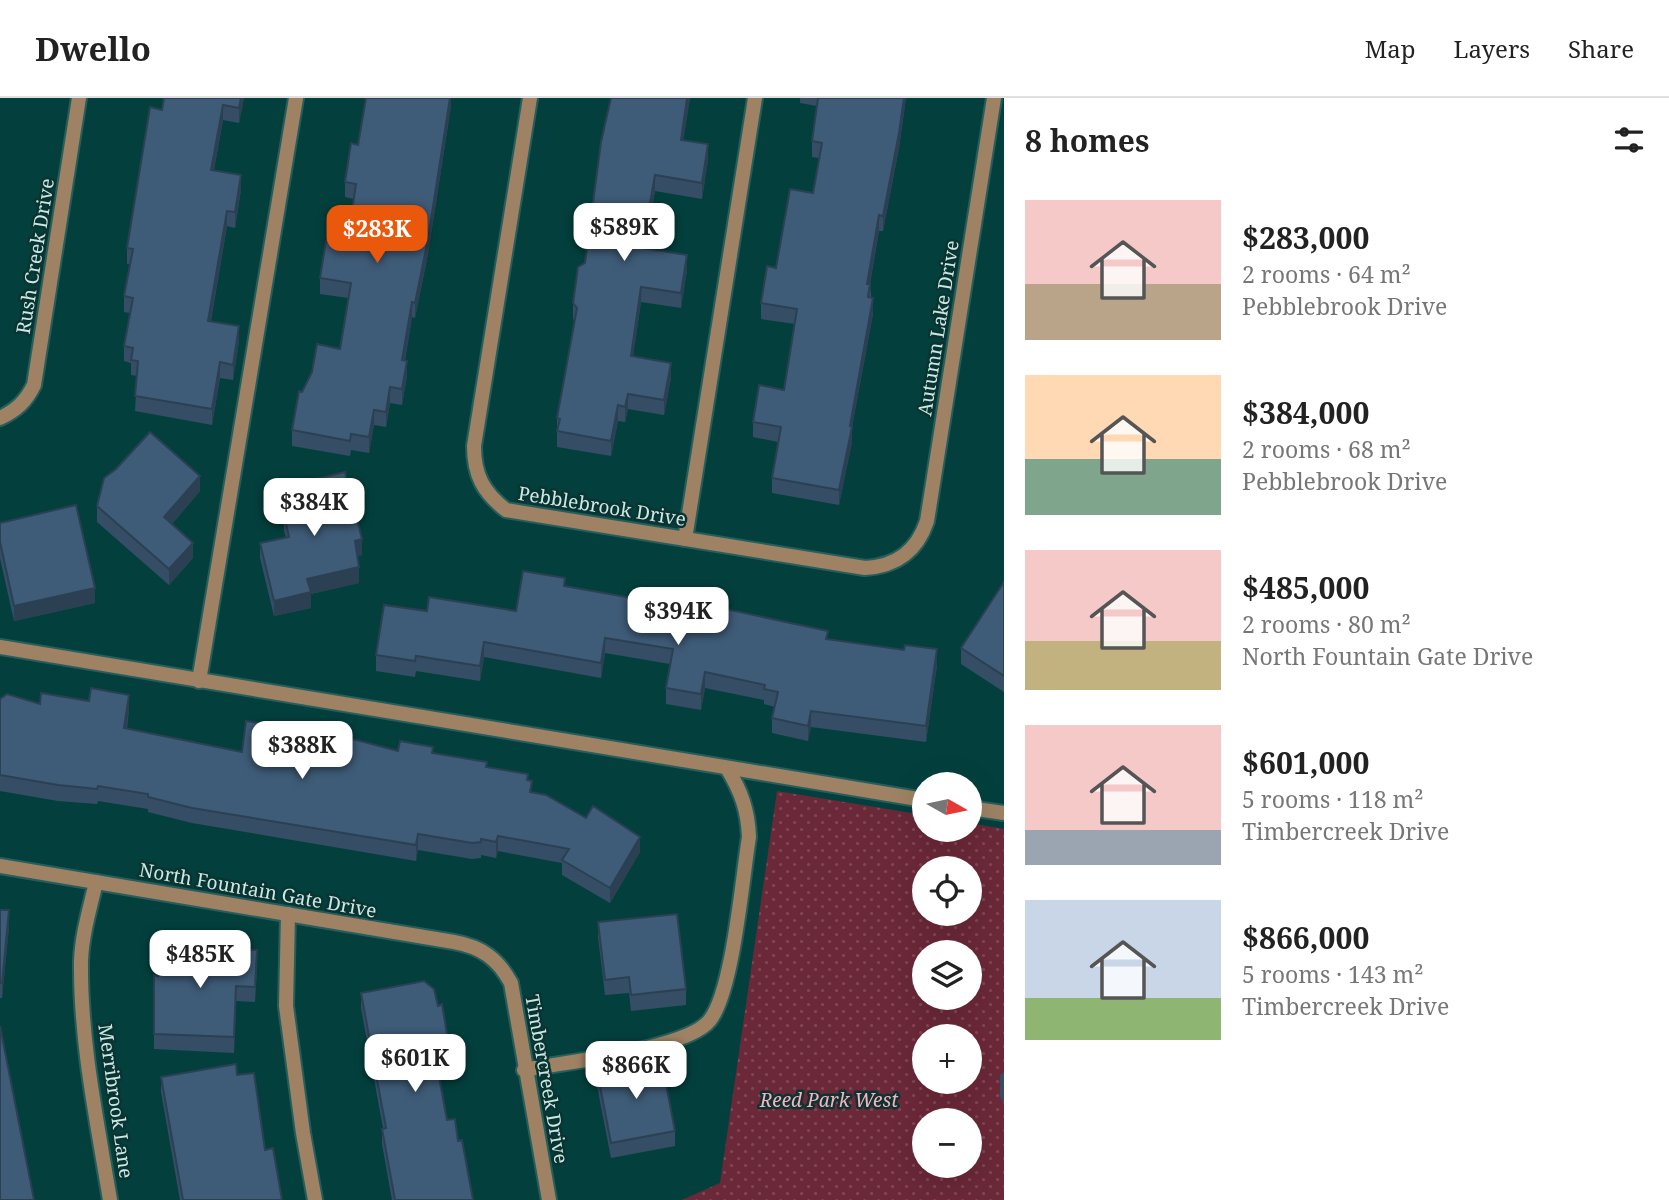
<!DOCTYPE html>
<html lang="en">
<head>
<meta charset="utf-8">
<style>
	:root { --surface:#fff; --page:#f2f2f2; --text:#222; --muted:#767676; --line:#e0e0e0; --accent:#ea580c }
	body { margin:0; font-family:"Noto Serif",serif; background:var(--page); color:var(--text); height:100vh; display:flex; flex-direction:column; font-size:26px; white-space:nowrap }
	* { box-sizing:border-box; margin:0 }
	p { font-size:23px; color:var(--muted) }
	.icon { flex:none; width:38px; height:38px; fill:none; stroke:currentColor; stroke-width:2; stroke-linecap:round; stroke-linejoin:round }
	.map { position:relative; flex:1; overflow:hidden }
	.sheet { display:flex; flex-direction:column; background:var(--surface); width:665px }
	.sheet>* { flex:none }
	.needle { width:46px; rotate:99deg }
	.fabs { position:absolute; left:912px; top:674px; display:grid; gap:14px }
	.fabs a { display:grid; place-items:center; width:70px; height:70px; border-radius:50%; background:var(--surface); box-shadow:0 7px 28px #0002; font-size:35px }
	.price { position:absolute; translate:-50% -60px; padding:0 16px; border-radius:14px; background:#fff; color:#222; font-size:23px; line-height:46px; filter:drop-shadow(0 2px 4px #0008) }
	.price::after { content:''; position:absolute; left:50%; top:42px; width:21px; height:16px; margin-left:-10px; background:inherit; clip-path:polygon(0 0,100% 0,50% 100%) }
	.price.active { background:var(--accent); color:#fff }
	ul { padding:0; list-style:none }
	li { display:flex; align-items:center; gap:21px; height:175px; padding:0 21px }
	li span { display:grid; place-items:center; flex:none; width:196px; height:140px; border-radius:0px; color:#555 }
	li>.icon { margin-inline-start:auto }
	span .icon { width:84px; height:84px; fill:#fffc; stroke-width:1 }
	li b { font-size:30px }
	h2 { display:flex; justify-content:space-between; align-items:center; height:84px; padding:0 21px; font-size:30px }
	header { display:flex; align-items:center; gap:42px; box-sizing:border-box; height:98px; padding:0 35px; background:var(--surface); border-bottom:2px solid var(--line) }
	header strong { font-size:33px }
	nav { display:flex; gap:38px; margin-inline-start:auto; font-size:24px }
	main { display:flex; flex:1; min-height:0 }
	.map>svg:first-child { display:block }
</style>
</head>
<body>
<header>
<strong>Dwello</strong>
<nav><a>Map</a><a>Layers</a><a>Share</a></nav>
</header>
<main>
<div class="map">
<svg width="1004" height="1102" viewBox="0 0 1004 1102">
	<defs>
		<pattern id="park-dots" width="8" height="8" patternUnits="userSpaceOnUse" patternTransform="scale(1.75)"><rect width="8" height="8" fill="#6b2838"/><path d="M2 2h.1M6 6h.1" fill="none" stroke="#7f4755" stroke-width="1.8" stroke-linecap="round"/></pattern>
	</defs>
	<rect width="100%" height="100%" fill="#03403d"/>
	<path fill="url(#park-dots)" fill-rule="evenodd" d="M777,693L924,717V732H970V725L1004,731V1102H682L720,1085ZM924,770H970V816H924ZM924,854H970V900H924ZM924,938H970V984H924ZM924,1022H970V1068H924Z"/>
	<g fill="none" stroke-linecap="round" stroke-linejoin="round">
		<g stroke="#275e5b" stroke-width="18">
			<g id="lane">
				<polyline points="685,441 755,0"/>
				<polyline points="0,549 924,702"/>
				<polyline points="199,583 296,0"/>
				<polyline points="970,710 1004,715"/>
				<polyline points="288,816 286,908 303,1035 315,1102"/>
				<path d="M524,972C563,964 687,952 710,922C733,892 742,782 749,739C748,712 741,693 727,670"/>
			</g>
		</g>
		<g stroke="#275e5b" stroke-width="18">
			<g id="street">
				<path d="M530,0L474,348C474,377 483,394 506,412L865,470C897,468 917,453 927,423L994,0"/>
				<path d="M0,320C17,312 26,303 34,287L79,0"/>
				<path d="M0,768L454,844C482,849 498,861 511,885L549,1102"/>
				<path d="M96,784C90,810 82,836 81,863C80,943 97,1023 110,1102"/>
			</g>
		</g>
		<use href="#lane" stroke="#9e8263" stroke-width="14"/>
		<use href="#street" stroke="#9e8263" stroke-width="14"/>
	</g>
	<g fill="#354e66">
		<polygon points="244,0 239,25 223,22 214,72 241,92 235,130 227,128 211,223 239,243 233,282 220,280 212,327 135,313 137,278 131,277 131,265 124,263 124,248 130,215 124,214 124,198 130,166 127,166 127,150 162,12"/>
		<polygon points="451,0 451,8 428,156 415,220 412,219 405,263 407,278 402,307 390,305 386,329 374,327 369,355 351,352 350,358 292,348 292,332 302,294 340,251 348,200 320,196 320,180 347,147 354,101 345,99 345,84 358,47"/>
		<polygon points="611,0 690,0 683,42 708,62 702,101 655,93 645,150 687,172 681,210 641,204 633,258 671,280 664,317 628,311 625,324 618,323 611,358 557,349 557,320 575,223 573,221 573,205 585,165"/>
		<polygon points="800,0 906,0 899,50 883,133 879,133 870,186 873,216 852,329 852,344 839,407 772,395 772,380 778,344 753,339 753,324 784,292 795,226 761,221 761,205 776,170 813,95 819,60 812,59 812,43 817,8 800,5"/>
		<polygon points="298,385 362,457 357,458 359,485 311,496 311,510 274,518 260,460 260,445 286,439 284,433 284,417 301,414 298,401"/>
		<polygon points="200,393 172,426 193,460 169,487 97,424 97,408"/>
		<polygon points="0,425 95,505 14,523 0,460"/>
		<polygon points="1004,484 1004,594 961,566 961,550"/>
		<polygon points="565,489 638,501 716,509 828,541 937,567 926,644 811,629 808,643 772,635 772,620 775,609 764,606 764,602 705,590 701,612 666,606 666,590 670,566 605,555 601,580 484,559 480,583 416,573 415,579 376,573 376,557 427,513 516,513"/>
		<polygon points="0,601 40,606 129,612 127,631 242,654 296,631 331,635 398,653 433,655 528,683 532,695 640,754 610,805 562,777 562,765 498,753 496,760 481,757 481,760 472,761 418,752 416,763 192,725 148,714 148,711 98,703 97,706 58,703 0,693"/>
		<polygon points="0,812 9,828 2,900 0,900"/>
		<polygon points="598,824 686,891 686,907 631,913 629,895 605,897 598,839"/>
		<polygon points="257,868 255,904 236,903 234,955 154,951 154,877"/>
		<polygon points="361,895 447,951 437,969 447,1022 458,1043 473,1102 392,1102 382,1046 382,1031 383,1030 361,910"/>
		<polygon points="597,973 675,1033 675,1048 611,1060 597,988"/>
		<polygon points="1004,974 1004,1005 1000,999 1000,977"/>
		<polygon points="237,977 265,1052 282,1102 180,1102 161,994 161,979"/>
	</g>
	<g fill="#2b4053">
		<polygon points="241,0 244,0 239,25 239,10"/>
		<polygon points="450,0 451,0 451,8 428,156 415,220 415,205"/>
		<polygon points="687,0 690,0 681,57 681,42"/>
		<polygon points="904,0 906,0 899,50 883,133 883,118"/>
		<polygon points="223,7 223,22 211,87 211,72"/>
		<polygon points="708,46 708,62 702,101 702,85"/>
		<polygon points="241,77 241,92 235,130 235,114"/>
		<polygon points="655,77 655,93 642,165 642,150"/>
		<polygon points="227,113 227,128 208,238 208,223"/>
		<polygon points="879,117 879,133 867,201 867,186"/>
		<polygon points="687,157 687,172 681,210 681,195"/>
		<polygon points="641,189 641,204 631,273 631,258"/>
		<polygon points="873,200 873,216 852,329 852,344 839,407 839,392"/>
		<polygon points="412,204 412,219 402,278 402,262"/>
		<polygon points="239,228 239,243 233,282 233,267"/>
		<polygon points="407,263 407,278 402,307 402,291"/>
		<polygon points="220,264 220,280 212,327 212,311"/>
		<polygon points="671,265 671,280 664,317 664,302"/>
		<polygon points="390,289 390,305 386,329 386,314"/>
		<polygon points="628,296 628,311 625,324 625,309"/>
		<polygon points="618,307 618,323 611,358 611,343"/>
		<polygon points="374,312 374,327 369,355 369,339"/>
		<polygon points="200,378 200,393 164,435 164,419"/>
		<polygon points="362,441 362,457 355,459 355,443"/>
		<polygon points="193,445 193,460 169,487 169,471"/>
		<polygon points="359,469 359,485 311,496 311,510 274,518 274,503 307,481"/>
		<polygon points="95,490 95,505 14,523 14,508"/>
		<polygon points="605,540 605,555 601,580 601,565"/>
		<polygon points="484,544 484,559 480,583 480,568"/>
		<polygon points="937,551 937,567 926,644 926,628"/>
		<polygon points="705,574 705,590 701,612 701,596"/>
		<polygon points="129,597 129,612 124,646 124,630"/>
		<polygon points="811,613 811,629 808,643 808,628"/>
		<polygon points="418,736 418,752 416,763 416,747"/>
		<polygon points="498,738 498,753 496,760 496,744"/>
		<polygon points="640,739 640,754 610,805 610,790"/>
		<polygon points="9,812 9,828 2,900 2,885"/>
		<polygon points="236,888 236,903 234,955 234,939"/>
		<polygon points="447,936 447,951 435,973 435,958"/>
	</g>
	<g fill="#3e5b77" stroke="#2b4053" stroke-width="2">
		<polygon points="164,0 241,0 239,10 223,7 211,72 241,77 235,114 227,113 208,223 239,228 233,267 220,264 212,311 135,298 138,263 131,262 133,250 124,248 133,200 124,198 133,151 127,150 150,9 162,12"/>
		<polygon points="366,0 450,0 428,141 415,205 412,204 402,262 407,263 402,291 390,289 386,314 374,312 369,339 351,336 350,343 292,332 299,293 302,294 312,274 317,246 340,251 351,185 320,180 326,143 347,147 356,86 345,84 351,45 358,47"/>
		<polygon points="611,0 687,0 681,42 708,46 702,85 655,77 642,150 687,157 681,195 641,189 631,258 671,265 664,302 628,296 625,309 618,307 611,343 557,333 560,321 557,320 577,210 573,205 578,169 585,165 601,44"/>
		<polygon points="818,0 904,0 899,35 883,118 879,117 867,186 870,186 868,199 873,200 850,328 852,329 839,392 772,380 781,329 753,324 759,287 784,292 797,211 761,205 767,168 776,170 790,91 813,95 822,45 812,43"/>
		<polygon points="150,334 200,378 164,419 193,445 169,471 97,408 104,380 116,371"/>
		<polygon points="345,374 362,441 355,443 359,469 307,481 311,494 274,503 260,445 289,439 284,417 304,414 298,385"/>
		<polygon points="76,407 95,490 14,508 0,444 0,425"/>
		<polygon points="523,473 565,480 564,488 638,501 639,492 716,505 716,509 828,533 826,541 904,552 905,547 937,551 926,628 811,613 808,628 772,620 778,594 764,591 765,587 705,574 701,596 666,590 673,551 605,540 601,565 484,544 480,568 416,558 415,563 376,557 384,507 427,513 429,499 516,513"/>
		<polygon points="1004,484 1004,578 961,550"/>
		<polygon points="91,590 129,597 124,630 242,654 246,623 296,631 297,626 331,631 330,635 398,653 400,643 433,649 432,655 487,664 486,669 528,676 527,682 532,683 530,694 546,697 586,720 593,708 640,739 610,790 562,762 569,751 498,738 496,744 481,741 481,744 472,745 418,736 416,747 192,710 148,699 148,696 98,688 97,691 58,687 0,677 0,601 7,596 40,606 41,595 89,603"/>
		<polygon points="0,812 9,812 2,885 0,885"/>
		<polygon points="677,816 686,891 631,897 629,879 605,882 598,824"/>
		<polygon points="159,848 257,852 255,889 236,888 234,939 154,936 154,877 158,878"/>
		<polygon points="424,883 434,891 438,908 442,906 447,936 435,958 447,1022 455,1021 458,1043 462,1042 473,1102 395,1102 382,1031 386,1030 361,895"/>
		<polygon points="0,928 34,1102 0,1102"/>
		<polygon points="661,960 675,1033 611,1045 597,973"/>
		<polygon points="236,966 237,977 254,975 265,1052 273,1050 282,1102 183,1102 161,979"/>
	</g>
	<g text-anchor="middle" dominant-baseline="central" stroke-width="5" stroke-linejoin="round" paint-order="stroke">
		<g font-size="19" fill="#cce7e4" stroke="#0a3431">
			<text transform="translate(35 158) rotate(-81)">Rush Creek Drive</text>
			<text transform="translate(938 230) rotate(-81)">Autumn Lake Drive</text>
			<text transform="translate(602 408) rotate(9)">Pebblebrook Drive</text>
			<text transform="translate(258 792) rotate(10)">North Fountain Gate Drive</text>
			<text transform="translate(547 981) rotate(80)">Timbercreek Drive</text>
			<text transform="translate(116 1003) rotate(82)">Merribrook Lane</text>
		</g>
		<g font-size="19" font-style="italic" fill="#fdb0bd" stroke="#0a3431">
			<text x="829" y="1002">Reed Park West</text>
		</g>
	</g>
</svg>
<div class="fabs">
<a><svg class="needle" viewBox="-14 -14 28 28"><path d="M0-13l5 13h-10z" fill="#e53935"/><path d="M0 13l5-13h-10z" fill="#767676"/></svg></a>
<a><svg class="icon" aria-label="locate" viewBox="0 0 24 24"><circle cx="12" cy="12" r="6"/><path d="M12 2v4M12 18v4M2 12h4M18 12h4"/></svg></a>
<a><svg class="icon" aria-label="layers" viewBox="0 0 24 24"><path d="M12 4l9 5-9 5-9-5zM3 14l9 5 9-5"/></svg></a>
<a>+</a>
<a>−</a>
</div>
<b class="price" style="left:624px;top:165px">$589K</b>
<b class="price active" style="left:377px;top:167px">$283K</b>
<b class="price" style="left:314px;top:440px">$384K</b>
<b class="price" style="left:678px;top:549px">$394K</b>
<b class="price" style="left:302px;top:683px">$388K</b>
<b class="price" style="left:200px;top:892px">$485K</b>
<b class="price" style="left:415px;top:996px">$601K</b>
<b class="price" style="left:636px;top:1003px">$866K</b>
</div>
<section class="sheet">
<h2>8 homes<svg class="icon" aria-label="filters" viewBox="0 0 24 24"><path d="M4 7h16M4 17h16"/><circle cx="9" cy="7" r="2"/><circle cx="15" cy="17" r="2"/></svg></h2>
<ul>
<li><span style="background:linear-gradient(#f6c9c9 60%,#b9a48a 0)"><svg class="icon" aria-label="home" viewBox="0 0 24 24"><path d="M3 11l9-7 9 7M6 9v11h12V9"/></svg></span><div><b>$283,000</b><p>2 rooms · 64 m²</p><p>Pebblebrook Drive</p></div></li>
<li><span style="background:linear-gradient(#ffd9b3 60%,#7fa58c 0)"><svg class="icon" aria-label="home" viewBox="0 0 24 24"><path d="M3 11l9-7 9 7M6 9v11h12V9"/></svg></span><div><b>$384,000</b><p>2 rooms · 68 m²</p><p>Pebblebrook Drive</p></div></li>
<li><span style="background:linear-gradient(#f6c9c9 65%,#c2b280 0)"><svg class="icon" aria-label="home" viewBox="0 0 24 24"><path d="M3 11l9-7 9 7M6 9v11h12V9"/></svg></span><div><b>$485,000</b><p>2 rooms · 80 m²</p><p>North Fountain Gate Drive</p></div></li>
<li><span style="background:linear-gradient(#f6c9c9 75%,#9aa5b1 0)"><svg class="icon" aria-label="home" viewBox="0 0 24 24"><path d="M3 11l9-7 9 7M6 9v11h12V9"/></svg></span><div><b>$601,000</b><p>5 rooms · 118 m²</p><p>Timbercreek Drive</p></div></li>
<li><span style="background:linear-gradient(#c9d6e8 70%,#8fb573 0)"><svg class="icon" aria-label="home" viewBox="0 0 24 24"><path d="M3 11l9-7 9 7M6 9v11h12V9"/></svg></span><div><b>$866,000</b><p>5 rooms · 143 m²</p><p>Timbercreek Drive</p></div></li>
</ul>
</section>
</main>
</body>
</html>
